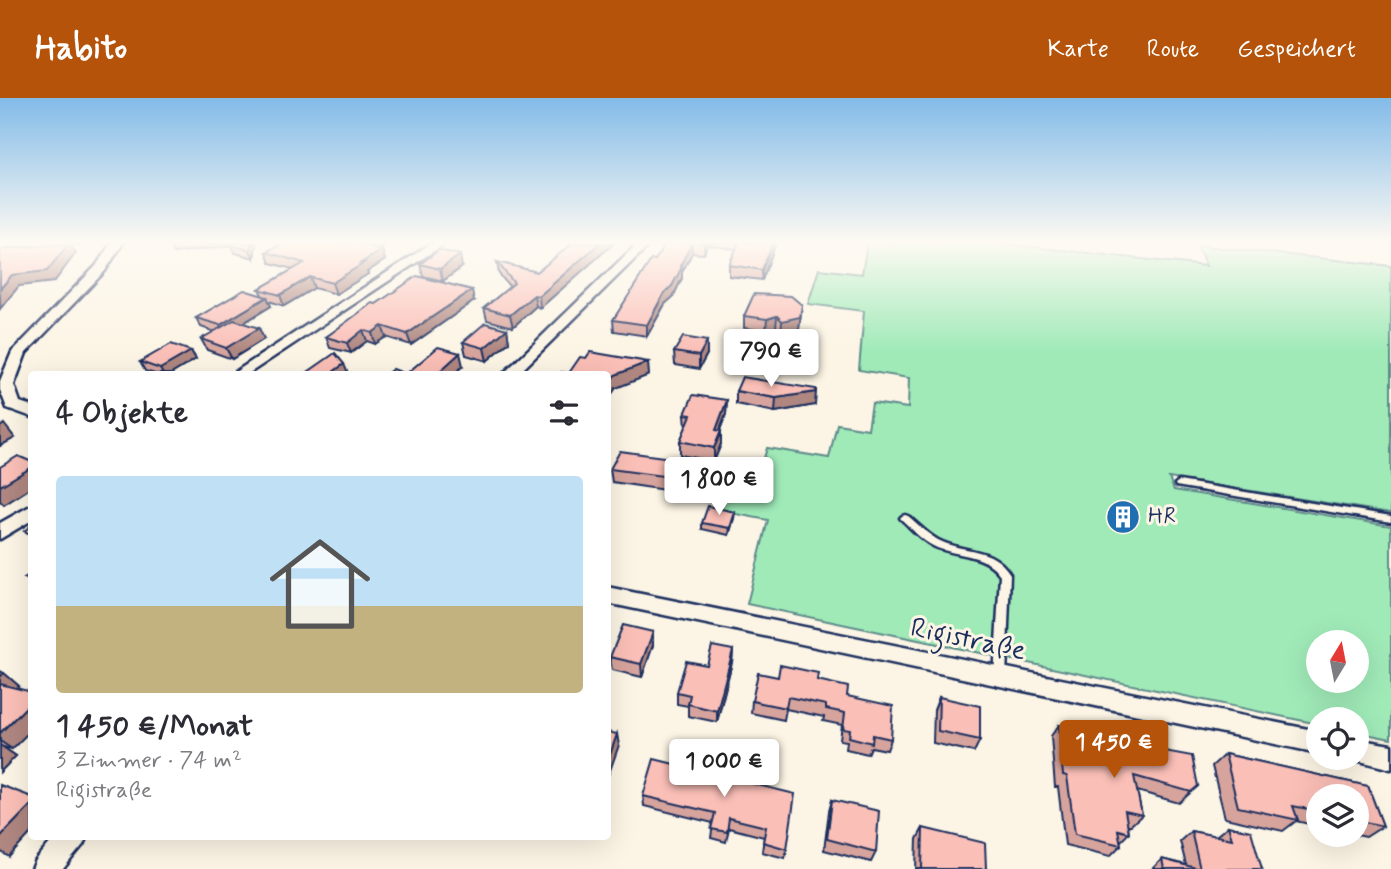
<!DOCTYPE html>
<html lang="de">
<head>
<meta charset="utf-8">
<style>
	:root { --surface:#fff; --page:#f7f7f7; --text:#2b2b33; --muted:#7c7c81; --accent:#b45309 }
	body { margin:0; font-family:Mynerve,sans-serif; background:var(--page); color:var(--text); height:100vh; display:flex; flex-direction:column; font-size:26px; white-space:nowrap }
	* { box-sizing:border-box; margin:0 }
	p { font-size:23px; color:var(--muted) }
	.icon { flex:none; width:38px; height:38px; fill:none; stroke:currentColor; stroke-width:2; stroke-linecap:round; stroke-linejoin:round }
	.map { position:relative; flex:1; overflow:hidden }
	.drawer { position:absolute; left:28px; top:273px; width:583px; height:469px; display:flex; flex-direction:column; background:var(--surface); border-radius:7px; box-shadow:0 7px 28px #0002 }
	.drawer>* { flex:none }
	.needle { width:46px; rotate:10deg }
	.tools { position:absolute; left:1306px; top:532px; display:grid; gap:14px }
	.tools a { display:grid; place-items:center; width:63px; height:63px; border-radius:50%; background:var(--surface); box-shadow:0 7px 28px #0002; font-size:35px }
	.price { position:absolute; translate:-50% -60px; padding:0 16px; border-radius:7px; background:#fff; color:#222; font-size:23px; line-height:46px; filter:drop-shadow(0 2px 4px #0008) }
	.price::after { content:''; position:absolute; left:50%; top:42px; width:21px; height:16px; margin-left:-10px; background:inherit; clip-path:polygon(0 0,100% 0,50% 100%) }
	.price.current { background:var(--accent); color:#fff }
	ul { padding:0; list-style:none }
	li { display:grid; align-content:center; gap:14px; height:371px; padding:0 28px }
	li span { display:grid; place-items:center; height:217px; border-radius:7px; color:#555 }
	li>.icon { margin-inline-start:auto }
	span .icon { width:126px; height:126px; fill:#fffc; stroke-width:1 }
	li b { font-size:30px }
	h2 { display:flex; justify-content:space-between; align-items:center; height:84px; padding:0 28px; font-size:30px }
	header { display:flex; align-items:center; gap:42px; box-sizing:border-box; height:98px; padding:0 35px; background:var(--accent); color:#fff }
	header strong { font-size:33px }
	nav { display:flex; gap:38px; margin-inline-start:auto; font-size:24px }
	.map>svg:first-child { display:block }
</style>
</head>
<body>
<header>
<strong>Habito</strong>
<nav><a>Karte</a><a>Route</a><a>Gespeichert</a></nav>
</header>
<div class="map">
<svg width="1391" height="771" viewBox="0 0 1391 771">
	<rect width="100%" height="100%" fill="#fcf5e5"/>
	<filter id="ink" filterUnits="userSpaceOnUse"><feTurbulence type="fractalNoise" baseFrequency=".0143" numOctaves="2"/><feDisplacementMap in="SourceGraphic" scale="14" xChannelSelector="R" yChannelSelector="G"/><feConvolveMatrix kernelMatrix="1 2 1 2 8 2 1 2 1" color-interpolation-filters="sRGB"/></filter>
	<g filter="url(#ink)">
		<path fill="#a0eab8" stroke="#5e8c8b" stroke-width="2" fill-rule="evenodd" d="M867,145H996L1206,168L1197,147L1391,168V415L1169,380L1174,392L1391,428V641L1356,634V621H1318V626L747,506L768,422L720,413L734,378L758,381L767,350L829,360L837,326L868,331L872,305L908,310L909,280L859,272L864,213L808,206L819,171L862,176ZM1318,544H1356V583H1318Z"/>
		<g fill="none" stroke-linecap="round" stroke-linejoin="round">
			<g stroke="#1b2f5e" stroke-width="5">
				<g id="lane">
					<polygon points="1179,383 1391,418 1391,424 1176,388 1175,386"/>
					<path d="M905,417L908,418C918,426 927,436 938,442C964,456 992,447 1010,476L1006,579L1004,582L1000,584L996,582L994,579L1000,477C985,454 955,459 933,448C921,442 912,431 902,422L900,420L902,418Z"/>
				</g>
			</g>
			<g stroke="#1b2f5e" stroke-width="5">
				<g id="street">
					<polygon points="111,145 123,145 105,173 26,255 14,287 20,304 32,308 32,319 7,310 0,292 0,283 12,254 96,168"/>
					<polygon points="432,145 446,145 248,276 232,276"/>
					<polygon points="638,145 651,145 518,276 503,276"/>
					<polygon points="32,407 32,422 0,441 0,425"/>
					<polygon points="607,489 1318,633 1318,655 607,505"/>
					<polygon points="1356,641 1391,647 1391,671 1348,660 1356,660"/>
					<polygon points="56,738 87,738 83,747 63,771 32,771 36,762"/>
				</g>
			</g>
			<use href="#lane" fill="#fcf5e5" fill-rule="evenodd"/>
			<use href="#street" fill="#fcf5e5" fill-rule="evenodd"/>
		</g>
		<g fill="#d7a49d" stroke="#1b2f5e" stroke-width="2">
			<polygon points="169,145 256,145 254,160 235,155 232,147 173,155 169,147"/>
			<polygon points="283,145 388,145 379,151 382,152 385,162 367,174 368,176 336,196 314,190 284,208 269,203 271,208 243,225 264,241 232,261 207,252 201,241 215,234 201,229 196,220 262,197 259,191 293,171 270,165 266,154"/>
			<polygon points="569,145 614,145 540,210 536,208 513,229 487,222 484,210 510,189 499,176 497,164 537,174 572,146"/>
			<polygon points="670,145 776,145 762,182 729,178 729,167 736,151 707,147 704,156 692,155 682,174 682,180 673,199 665,206 647,238 614,233 613,222 655,162"/>
			<polygon points="420,166 462,169 443,183 423,178"/>
			<polygon points="474,203 411,247 386,239 375,246 367,243 351,255 330,250 326,239 376,206"/>
			<polygon points="802,207 799,231 781,236 776,230 766,233 744,230 744,218"/>
			<polygon points="507,231 509,244 487,263 466,257 463,244"/>
			<polygon points="707,243 707,256 699,271 675,267 674,254"/>
			<polygon points="191,253 196,261 171,276 155,276 145,273 140,264"/>
			<polygon points="736,293 815,307 775,314 736,306"/>
			<polygon points="727,302 726,316 720,332 721,333 721,346 714,363 680,357 680,343 686,330 685,316"/>
			<polygon points="678,361 678,374 671,393 612,384 610,371"/>
			<polygon points="734,420 729,437 702,431 702,425"/>
			<polygon points="653,534 653,547 642,579 612,572 610,559"/>
			<polygon points="733,552 732,564 717,624 688,618 688,608 677,606 677,594 707,567"/>
			<polygon points="0,573 4,575 19,588 17,590 12,651 3,649 16,658 0,674"/>
			<polygon points="778,579 817,582 847,598 891,641 887,652 871,649 868,656 846,651 847,643 840,642 842,627 823,623 824,619 786,611 784,622 751,615 752,603"/>
			<polygon points="939,599 980,642 974,654 933,645 934,612"/>
			<polygon points="1059,627 1110,643 1198,688 1179,705 1137,693 1142,717 1131,727 1128,727 1129,735 1120,744 1121,747 1110,758 1065,747 1058,689 1055,689 1051,638"/>
			<polygon points="1225,656 1368,688 1383,728 1366,739 1356,737 1356,698 1318,698 1318,728 1296,723 1283,733 1225,720 1212,668"/>
			<polygon points="738,682 787,751 785,760 762,754 764,739 729,730 726,744 711,740 713,725 644,708 643,698"/>
			<polygon points="832,702 876,754 871,764 824,752 829,713"/>
			<polygon points="1228,728 1262,771 1152,771 1162,761 1186,767 1180,743 1191,733 1216,738"/>
			<polygon points="923,730 986,771 916,771 917,741"/>
		</g>
		<g fill="#af8680" stroke="#1b2f5e" stroke-width="2">
			<polygon points="69,145 94,145 71,148"/>
			<polygon points="69,145 76,155 54,184 19,188 0,211 0,191 12,177"/>
			<polygon points="183,145 236,145 237,147 173,155 169,147"/>
			<polygon points="252,145 256,145 254,160 250,152"/>
			<polygon points="368,145 388,145 368,158 364,147"/>
			<polygon points="600,145 614,145 540,210 539,198"/>
			<polygon points="692,145 692,155 682,174 682,180 673,199 665,206 647,238 647,227"/>
			<polygon points="704,145 707,145 707,147 704,156"/>
			<polygon points="773,145 776,145 762,182 762,172"/>
			<polygon points="382,152 385,162 367,174 368,176 336,196 332,185 361,165"/>
			<polygon points="460,157 462,169 443,183 440,171"/>
			<polygon points="310,179 314,190 284,208 280,197"/>
			<polygon points="472,192 474,203 411,247 407,236"/>
			<polygon points="534,197 536,208 513,229 510,217"/>
			<polygon points="267,199 271,208 224,237 220,227"/>
			<polygon points="802,207 799,231 781,236 782,223"/>
			<polygon points="777,218 776,230 766,233 767,221"/>
			<polygon points="382,228 386,239 375,246 372,235"/>
			<polygon points="259,230 264,241 232,261 226,250"/>
			<polygon points="507,231 509,244 487,263 484,250"/>
			<polygon points="363,232 367,243 351,255 347,245"/>
			<polygon points="707,243 707,256 699,271 699,258"/>
			<polygon points="191,253 196,261 171,276 163,276 160,271"/>
			<polygon points="460,255 463,268 454,276 440,276 440,273"/>
			<polygon points="648,264 649,277 616,290 607,303 607,288 615,277"/>
			<polygon points="344,266 348,276 330,276"/>
			<polygon points="816,294 815,307 775,314 776,300"/>
			<polygon points="727,302 726,316 715,345 716,332"/>
			<polygon points="4,326 15,340 0,348 0,329"/>
			<polygon points="721,333 721,346 714,363 714,350"/>
			<polygon points="678,361 678,374 671,393 670,379"/>
			<polygon points="32,369 32,389 4,407 0,403 0,388"/>
			<polygon points="735,414 734,420 729,437 730,430"/>
			<polygon points="653,534 653,547 642,579 641,566"/>
			<polygon points="733,552 732,564 717,624 717,613"/>
			<polygon points="4,575 19,588 9,596 0,589 0,579"/>
			<polygon points="32,603 32,631 12,651 0,643 0,635"/>
			<polygon points="617,636 619,647 607,681 607,665"/>
			<polygon points="0,647 16,658 0,674"/>
			<polygon points="32,706 32,734 9,759 0,753 0,739"/>
		</g>
		<g fill="#fabfb7" stroke="#1b2f5e" stroke-width="2">
			<polygon points="69,145 47,173 12,177 0,191 0,151"/>
			<polygon points="232,145 252,145 250,152 231,147"/>
			<polygon points="283,145 368,145 364,147 382,152 361,165 364,165 332,185 310,179 280,197 259,191 304,165 266,154"/>
			<polygon points="573,145 600,145 539,198 534,197 510,217 484,210 514,185 497,164 537,174"/>
			<polygon points="666,145 692,145 680,168 682,169 672,188 664,195 647,227 613,222 651,162 655,162"/>
			<polygon points="739,145 773,145 762,172 729,167"/>
			<polygon points="439,152 460,157 440,171 420,166"/>
			<polygon points="417,178 472,192 407,236 382,228 372,235 363,232 347,245 326,239 372,205 376,206"/>
			<polygon points="244,192 267,199 220,227 196,220"/>
			<polygon points="754,196 791,198 802,207 800,219 782,223 777,218 767,221 744,218"/>
			<polygon points="234,222 259,230 226,250 201,241"/>
			<polygon points="485,225 507,231 484,250 463,244"/>
			<polygon points="683,239 707,243 699,258 674,254"/>
			<polygon points="171,246 191,253 160,271 140,264"/>
			<polygon points="438,249 460,255 440,273 443,274 440,276 386,276 393,271 406,276"/>
			<polygon points="590,254 648,264 615,277 607,288 607,276 560,276 561,274 569,275 580,259 586,260"/>
			<polygon points="335,255 344,266 330,276 305,276"/>
			<polygon points="742,279 816,291 816,294 776,300 736,293"/>
			<polygon points="693,297 727,302 716,332 721,333 714,350 680,343 691,317 685,316"/>
			<polygon points="620,353 678,361 670,379 610,371"/>
			<polygon points="18,358 32,364 32,369 0,388 0,369"/>
			<polygon points="708,408 735,414 730,430 702,425"/>
			<polygon points="32,427 32,437 24,433"/>
			<polygon points="32,475 32,484 24,480"/>
			<polygon points="623,527 653,534 641,566 610,559"/>
			<polygon points="712,548 733,552 717,613 688,606 690,597 677,594 686,563 707,567"/>
			<polygon points="780,567 818,575 817,582 848,589 847,598 893,608 891,641 873,637 872,645 849,639 850,632 843,631 845,615 826,611 826,607 788,599 786,610 752,603 758,575 778,579"/>
			<polygon points="0,586 32,594 32,603 0,635"/>
			<polygon points="939,599 980,608 980,642 938,633"/>
			<polygon points="1059,627 1109,637 1110,643 1192,658 1198,688 1191,694 1134,678 1142,717 1125,713 1129,735 1118,732 1121,747 1075,736 1067,678 1063,677"/>
			<polygon points="607,634 617,636 607,665"/>
			<polygon points="1225,656 1368,688 1383,728 1356,722 1356,698 1318,698 1318,713 1293,708 1298,722 1238,709"/>
			<polygon points="654,661 723,678 724,674 738,677 738,682 795,696 787,751 763,744 766,729 729,720 727,734 711,731 715,715 643,698"/>
			<polygon points="0,687 32,699 32,706 0,739"/>
			<polygon points="832,702 879,713 876,754 827,741"/>
			<polygon points="1228,728 1251,733 1262,771 1164,771 1162,761 1200,771 1191,733 1232,741"/>
			<polygon points="923,730 985,745 986,771 922,771"/>
		</g>
	</g>
	<linearGradient id="sky" x2="0" y2="1"><stop stop-color="#82bbe8"/><stop offset="0.57" stop-color="#fefaf3"/><stop offset="1" stop-color="#fefaf3" stop-opacity="0"/></linearGradient>
	<rect width="1391" height="253" fill="url(#sky)"/>
	<defs>
		<g id="building-disc" transform="scale(1.75)"><circle r="9.5" fill="#1f6fb2" stroke="#fcf5e5"/><path d="M-4-6H4V6H1V3H-1V6H-4ZM-2.5-4.3h1.7v1.8h-1.7ZM.8-4.3h1.7v1.8H.8ZM-2.5-1h1.7V.8h-1.7ZM.8-1h1.7V.8H.8Z" fill="#fff"/></g>
	</defs>
	<g fill-rule="evenodd">
		<use href="#building-disc" x="1123" y="419"/>
	</g>
	<g text-anchor="middle" dominant-baseline="central" stroke-width="6" stroke-linejoin="round" paint-order="stroke">
		<g font-size="23" fill="#1b2f5e" stroke="#fcf5e5" text-anchor="start">
			<text x="1148" y="419">HR</text>
		</g>
		<g font-size="28" fill="#1b2f5e" stroke="#fcf5e5">
			<text transform="translate(968 542) rotate(12)">Rigistraße</text>
		</g>
	</g>
</svg>
<div class="tools">
<a><svg class="needle" viewBox="-14 -14 28 28"><path d="M0-13l5 13h-10z" fill="#e53935"/><path d="M0 13l5-13h-10z" fill="#7c7c81"/></svg></a>
<a><svg class="icon" aria-label="locate" viewBox="0 0 24 24"><circle cx="12" cy="12" r="6"/><path d="M12 2v4M12 18v4M2 12h4M18 12h4"/></svg></a>
<a><svg class="icon" aria-label="layers" viewBox="0 0 24 24"><path d="M12 4l9 5-9 5-9-5zM3 14l9 5 9-5"/></svg></a>
</div>
<b class="price" style="left:771px;top:291px">790 €</b>
<b class="price" style="left:719px;top:419px">1 800 €</b>
<b class="price current" style="left:1114px;top:682px">1 450 €</b>
<b class="price" style="left:724px;top:701px">1 000 €</b>
<section class="drawer">
<h2>4 Objekte<svg class="icon" aria-label="filters" viewBox="0 0 24 24"><path d="M4 7h16M4 17h16"/><circle cx="9" cy="7" r="2"/><circle cx="15" cy="17" r="2"/></svg></h2>
<ul>
<li><span style="background:linear-gradient(#bfe0f5 60%,#c2b280 0)"><svg class="icon" aria-label="home" viewBox="0 0 24 24"><path d="M3 11l9-7 9 7M6 9v11h12V9"/></svg></span><div><b>1 450 €/Monat</b><p>3 Zimmer · 74 m²</p><p>Rigistraße</p></div></li>
</ul>
</section>
</div>
</body>
</html>
